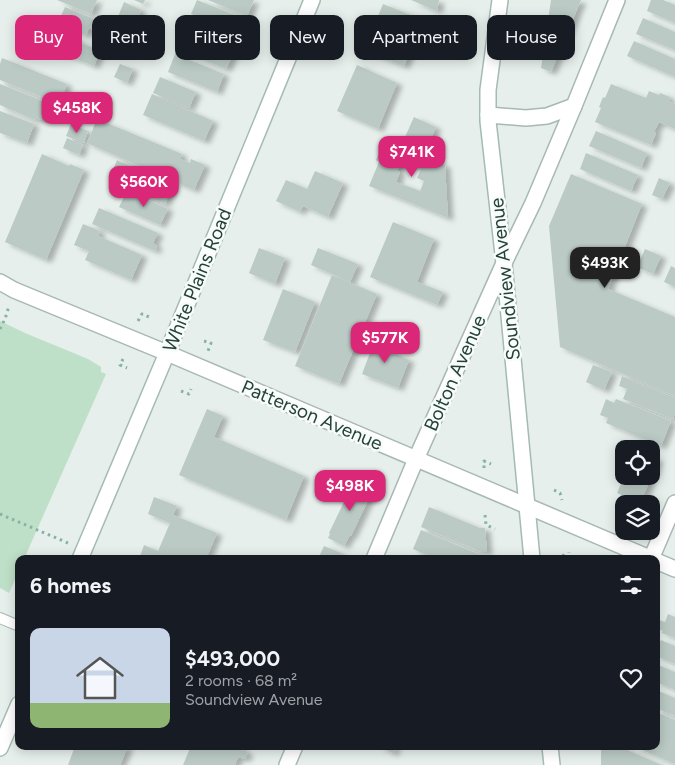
<!DOCTYPE html>
<html lang="en">
<head>
<meta charset="utf-8">
<style>
	:root { --surface:#171b24; --page:#242831; --text:#f1f3f6; --muted:#9ea1a6; --accent:#db2777 }
	body { margin:0; font-family:Figtree,sans-serif; background:var(--page); color:var(--text); height:100vh; display:flex; flex-direction:column; font-size:19px; white-space:nowrap }
	* { box-sizing:border-box; margin:0 }
	p { font-size:16px; color:var(--muted) }
	.icon { flex:none; width:28px; height:28px; fill:none; stroke:currentColor; stroke-width:2; stroke-linecap:round; stroke-linejoin:round }
	.map { position:relative; flex:1; overflow:hidden }
	.panel { position:absolute; left:15px; top:555px; width:645px; height:195px; display:flex; flex-direction:column; background:var(--surface); border-radius:10px; box-shadow:0 2px 12px #0003 }
	.panel>* { flex:none }
	.hud { position:absolute; left:15px; top:15px; width:645px; height:45px; display:flex; gap:10px }
	.buttons { position:absolute; left:615px; top:440px; display:grid; gap:10px }
	.buttons a { display:grid; place-items:center; width:45px; height:45px; border-radius:10px; background:var(--surface); box-shadow:0 2px 12px #0003; font-size:25px }
	.price { position:absolute; translate:-50% -42px; padding:0 11px; border-radius:10px; background:var(--accent); color:#fff; font-size:16px; line-height:32px; filter:drop-shadow(0 1px 2px #0008) }
	.price::after { content:''; position:absolute; left:50%; top:30px; width:15px; height:11px; margin-left:-8px; background:inherit; clip-path:polygon(0 0,100% 0,50% 100%) }
	.price.active { background:#222; color:#fff }
	ul { padding:0; list-style:none }
	li { display:flex; align-items:center; gap:15px; height:125px; padding:0 15px }
	li span { display:grid; place-items:center; flex:none; width:140px; height:100px; border-radius:10px; color:#555 }
	li>.icon { margin-inline-start:auto }
	span .icon { width:60px; height:60px; fill:#fffc; stroke-width:1 }
	li b { font-size:21px }
	h2 { display:flex; justify-content:space-between; align-items:center; height:60px; padding:0 15px; font-size:21px }
	.chip { padding:0 18px; border-radius:10px; background:var(--surface); box-shadow:0 2px 12px #0003; font-size:18px; line-height:45px }
	.chip.active { background:var(--accent); color:#fff }
	.map>svg:first-child { display:block }
</style>
</head>
<body>
<div class="map">
<svg width="675" height="765" viewBox="0 0 675 765">
	<defs>
		<filter id="shadow"><feDropShadow dx="5.5" dy="3" stdDeviation="2.5" flood-color="#0004"/></filter>
	</defs>
	<rect width="100%" height="100%" fill="#e6efeb"/>
	<polygon fill="#bfe0c8" points="0,321 25,333 88,359 101,367 101,372 106,374 24,559 19,559 19,571 9,593 0,588"/>
	<g fill="#bbcac4" fill-rule="evenodd" filter="url(#shadow)">
		<polygon points="57,0 97,0 91,14"/>
		<polygon points="134,0 145,0 143,4"/>
		<polygon points="197,0 247,20 238,40 218,31 219,28 209,23 210,21 191,14"/>
		<polygon points="208,0 254,0 247,16"/>
		<polygon points="411,0 439,0 437,11"/>
		<polygon points="551,0 581,0 551,72 541,68"/>
		<polygon points="651,0 663,0 675,5 675,23 647,11"/>
		<polygon points="124,2 141,10 134,27 117,19"/>
		<polygon points="383,4 423,20 404,66 364,50"/>
		<polygon points="65,7 103,23 99,33 89,28 86,35 58,23"/>
		<polygon points="191,16 207,23 202,34 187,27"/>
		<polygon points="643,18 675,32 675,50 636,34"/>
		<polygon points="49,29 80,41 79,42 100,51 94,66 43,45"/>
		<polygon points="196,35 234,52 226,69 188,53"/>
		<polygon points="634,41 675,59 675,77 627,56"/>
		<polygon points="175,54 224,74 217,92 168,72"/>
		<polygon points="2,58 67,84 59,104 0,80 0,64"/>
		<polygon points="120,64 133,69 127,83 114,77"/>
		<polygon points="357,65 397,83 378,129 337,111"/>
		<polygon points="160,77 196,92 189,108 153,93"/>
		<polygon points="0,84 43,101 41,104 47,106 41,120 36,118 35,120 0,105"/>
		<polygon points="611,84 646,98 649,91 659,95 660,93 670,97 668,101 675,104 675,129 659,122 654,132 656,133 651,145 595,122 601,108 599,107 603,97 605,98"/>
		<polygon points="152,94 213,121 204,141 143,115"/>
		<polygon points="0,111 34,124 27,143 0,133"/>
		<polygon points="414,117 436,127 427,147 405,137"/>
		<polygon points="97,119 182,154 180,159 190,163 191,159 205,165 194,190 87,143"/>
		<polygon points="71,124 88,131 84,143 66,136"/>
		<polygon points="596,131 647,153 641,168 589,146"/>
		<polygon points="67,138 83,145 79,155 63,148"/>
		<path d="M385,140L445,165L448,218L369,186L379,162L376,160ZM402,161L421,169L417,178L424,181L420,191L396,182L400,172L397,171Z"/>
		<polygon points="586,153 638,175 631,191 580,169"/>
		<polygon points="42,154 69,166 70,164 84,170 46,260 5,242"/>
		<polygon points="117,160 173,184 165,204 109,180"/>
		<polygon points="315,171 343,183 328,217 303,206 300,212 276,201 286,180 307,189"/>
		<polygon points="571,174 642,204 608,289 675,317 675,396 560,347 549,226"/>
		<polygon points="659,178 670,183 662,199 652,195"/>
		<polygon points="127,191 168,209 160,225 119,207"/>
		<polygon points="99,208 158,233 153,243 157,246 155,251 92,224"/>
		<polygon points="393,222 434,239 417,282 443,292 437,305 370,277"/>
		<polygon points="83,224 100,231 98,236 142,255 131,280 85,260 89,251 74,245"/>
		<polygon points="259,248 285,258 275,284 249,273"/>
		<polygon points="318,248 358,264 350,282 311,265"/>
		<polygon points="645,249 661,256 653,274 637,267"/>
		<polygon points="671,266 675,268 675,287 664,282"/>
		<polygon points="332,275 377,294 339,384 295,366"/>
		<polygon points="283,289 315,302 295,352 263,340"/>
		<polygon points="380,337 393,342 389,351 409,360 398,388 362,374 373,345 376,346"/>
		<polygon points="593,365 612,372 604,390 586,382"/>
		<polygon points="622,376 675,398 675,413 673,419 623,399 627,389 619,386"/>
		<polygon points="606,399 614,403 616,399 671,421 661,446 606,423 608,418 600,415"/>
		<polygon points="207,409 223,416 214,437 304,476 286,520 179,475"/>
		<polygon points="651,457 658,459 655,466 656,467 640,503 617,493 624,476 651,476"/>
		<polygon points="356,477 372,484 367,495 370,496 351,536 350,535 344,546 328,538 330,534 329,533"/>
		<polygon points="154,497 177,506 173,515 217,533 206,559 139,559 144,545 158,551 170,523 148,514"/>
		<polygon points="429,507 480,528 485,528 487,552 482,552 421,527"/>
		<polygon points="421,530 478,554 478,559 437,559 413,549"/>
		<polygon points="324,546 341,553 339,559 318,559"/>
		<polygon points="668,614 675,617 675,638 662,633 663,631 656,628 659,620 665,622"/>
		<polygon points="661,640 675,646 675,664 656,656 656,651"/>
		<polygon points="656,664 675,672 675,690 656,682"/>
		<polygon points="656,690 675,698 675,716 656,708"/>
		<polygon points="656,712 675,720 675,764 633,746 656,746"/>
		<polygon points="75,746 128,746 120,765 68,765"/>
		<polygon points="191,746 243,746 241,750 248,752 245,759 238,757 235,765 183,765"/>
		<polygon points="377,746 396,746 393,753"/>
		<polygon points="603,746 618,746 662,765 601,765 601,751"/>
	</g>
	<g fill="none" stroke-linecap="round" stroke-linejoin="round">
		<g stroke="#a8b8b2" stroke-width="12">
			<polyline id="lane" points="0,618 19,626"/>
		</g>
		<g stroke="#a8b8b2" stroke-width="18">
			<g id="street">
				<polyline points="488,115 526,118 547,116 574,106"/>
				<polyline points="0,282 14,290 167,353 652,559"/>
				<polyline points="374,559 416,459 504,263 533,203 574,106 617,0"/>
				<polyline points="651,559 675,503"/>
				<polyline points="656,561 675,569"/>
				<polyline points="287,765 295,746"/>
			</g>
		</g>
		<g stroke="#a4bbb3" stroke-width="18">
			<g id="secondary">
				<polyline points="500,0 488,90 488,121 504,263 532,559"/>
				<polyline points="80,559 167,353 312,0"/>
				<polyline points="550,746 552,765"/>
				<polyline points="0,748 19,704"/>
			</g>
		</g>
		<g stroke="#86b3a5" stroke-width="3" stroke-dasharray="2.5 4" stroke-linecap="butt">
			<polyline points="138,321 142,314 149,317"/>
			<polyline points="0,329 5,319 9,306"/>
			<polyline points="204,341 211,343 208,351"/>
			<polyline points="123,359 120,365 127,368"/>
			<polyline points="181,391 189,394 191,389"/>
			<polyline points="484,468 484,461 491,464"/>
			<polyline points="554,490 560,493 562,500"/>
			<polyline points="0,514 68,543"/>
			<polyline points="485,515 486,525 495,529"/>
			<polyline points="562,555 569,558 569,552"/>
		</g>
		<use href="#lane" stroke="#fff" stroke-width="10"/>
		<use href="#street" stroke="#fff" stroke-width="15"/>
		<use href="#secondary" stroke="#fff" stroke-width="15"/>
	</g>
	<g text-anchor="middle" dominant-baseline="central" stroke-width="5" stroke-linejoin="round" paint-order="stroke">
		<g font-size="19" fill="#24423a" stroke="#f7fbf9">
			<text transform="translate(505 279) rotate(-96)">Soundview Avenue</text>
			<text transform="translate(197 280) rotate(-68)">White Plains Road</text>
			<text transform="translate(455 373) rotate(-66)">Bolton Avenue</text>
			<text transform="translate(312 415) rotate(23)">Patterson Avenue</text>
		</g>
	</g>
</svg>
<div class="buttons">
<a><svg class="icon" aria-label="locate" viewBox="0 0 24 24"><circle cx="12" cy="12" r="6"/><path d="M12 2v4M12 18v4M2 12h4M18 12h4"/></svg></a>
<a><svg class="icon" aria-label="layers" viewBox="0 0 24 24"><path d="M12 4l9 5-9 5-9-5zM3 14l9 5 9-5"/></svg></a>
</div>
<b class="price" style="left:77px;top:134px">$458K</b>
<b class="price" style="left:412px;top:178px">$741K</b>
<b class="price" style="left:144px;top:208px">$560K</b>
<b class="price active" style="left:605px;top:289px">$493K</b>
<b class="price" style="left:385px;top:364px">$577K</b>
<b class="price" style="left:350px;top:512px">$498K</b>
<div class="hud">
<a class="chip active">Buy</a>
<a class="chip">Rent</a>
<a class="chip">Filters</a>
<a class="chip">New</a>
<a class="chip">Apartment</a>
<a class="chip">House</a>
</div>
<section class="panel">
<h2>6 homes<svg class="icon" aria-label="filters" viewBox="0 0 24 24"><path d="M4 7h16M4 17h16"/><circle cx="9" cy="7" r="2"/><circle cx="15" cy="17" r="2"/></svg></h2>
<ul>
<li><span style="background:linear-gradient(#c9d6e8 75%,#8fb573 0)"><svg class="icon" aria-label="home" viewBox="0 0 24 24"><path d="M3 11l9-7 9 7M6 9v11h12V9"/></svg></span><div><b>$493,000</b><p>2 rooms · 68 m²</p><p>Soundview Avenue</p></div><svg class="icon" aria-label="heart" viewBox="0 0 24 24"><path d="M12 20l-8-8c-3-5 5-10 8-4 3-6 11-1 8 4z"/></svg></li>
</ul>
</section>
</div>
</body>
</html>
